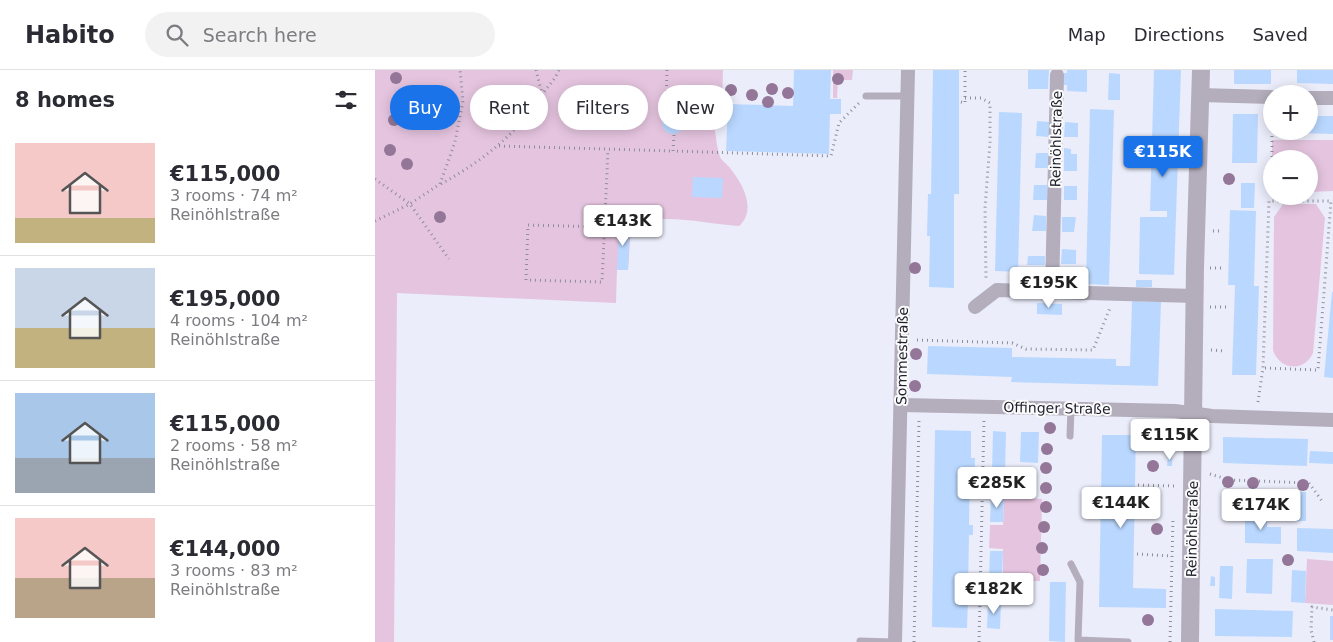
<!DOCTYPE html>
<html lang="en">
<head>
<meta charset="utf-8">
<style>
	:root { --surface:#fff; --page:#f2f2f3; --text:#2b2b33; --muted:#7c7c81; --line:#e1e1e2; --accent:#1a73e8 }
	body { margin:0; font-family:"DejaVu Sans",sans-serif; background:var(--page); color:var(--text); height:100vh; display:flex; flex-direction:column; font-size:19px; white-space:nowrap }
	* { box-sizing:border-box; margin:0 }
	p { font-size:16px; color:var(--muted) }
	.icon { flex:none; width:28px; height:28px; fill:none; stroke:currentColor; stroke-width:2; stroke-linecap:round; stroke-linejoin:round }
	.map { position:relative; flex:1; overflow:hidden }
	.panel { display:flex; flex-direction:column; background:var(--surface); width:375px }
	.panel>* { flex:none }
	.top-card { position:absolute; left:15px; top:15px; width:475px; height:45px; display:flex; gap:10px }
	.buttons { position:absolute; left:888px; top:15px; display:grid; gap:10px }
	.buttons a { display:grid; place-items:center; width:55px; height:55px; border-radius:50%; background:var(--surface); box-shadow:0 2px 12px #0003; font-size:25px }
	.price { position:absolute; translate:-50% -42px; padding:0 11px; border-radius:5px; background:#fff; color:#222; font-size:16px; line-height:32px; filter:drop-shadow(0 1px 2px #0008) }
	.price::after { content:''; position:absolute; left:50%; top:30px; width:15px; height:11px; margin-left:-8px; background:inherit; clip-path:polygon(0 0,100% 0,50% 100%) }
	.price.current { background:var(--accent); color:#fff }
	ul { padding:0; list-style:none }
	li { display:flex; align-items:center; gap:15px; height:125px; padding:0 15px }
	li+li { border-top:1px solid var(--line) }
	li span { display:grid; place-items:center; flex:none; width:140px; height:100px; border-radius:0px; color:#555 }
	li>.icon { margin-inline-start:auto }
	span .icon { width:60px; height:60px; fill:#fffc; stroke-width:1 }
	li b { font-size:21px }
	h2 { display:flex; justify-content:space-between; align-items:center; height:60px; padding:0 15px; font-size:21px }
	.tag { padding:0 18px; border-radius:22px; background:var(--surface); box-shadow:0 2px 12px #0003; font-size:18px; line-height:45px }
	.tag.current { background:var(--accent); color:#fff }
	header { display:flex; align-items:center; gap:30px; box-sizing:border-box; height:70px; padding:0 25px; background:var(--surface); border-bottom:1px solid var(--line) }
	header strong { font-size:24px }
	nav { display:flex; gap:28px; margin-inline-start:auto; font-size:18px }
	.search { width:350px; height:45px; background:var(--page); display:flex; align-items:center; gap:12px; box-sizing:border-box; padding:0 18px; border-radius:28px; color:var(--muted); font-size:19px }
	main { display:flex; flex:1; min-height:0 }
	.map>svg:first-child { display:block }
</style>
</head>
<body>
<header>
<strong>Habito</strong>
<div class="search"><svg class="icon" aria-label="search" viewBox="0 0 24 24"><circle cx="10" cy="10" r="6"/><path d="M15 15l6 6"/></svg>Search here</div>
<nav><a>Map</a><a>Directions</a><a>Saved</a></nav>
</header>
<main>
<section class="panel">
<h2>8 homes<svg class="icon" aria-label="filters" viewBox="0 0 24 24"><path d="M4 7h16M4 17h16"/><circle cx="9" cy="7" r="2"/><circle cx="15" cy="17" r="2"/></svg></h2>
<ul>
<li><span style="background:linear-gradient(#f6c9c9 75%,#c2b280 0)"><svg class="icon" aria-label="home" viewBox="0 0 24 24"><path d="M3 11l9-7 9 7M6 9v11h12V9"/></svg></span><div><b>€115,000</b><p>3 rooms · 74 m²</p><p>Reinöhlstraße</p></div></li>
<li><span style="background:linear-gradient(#c9d6e8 60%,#c2b280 0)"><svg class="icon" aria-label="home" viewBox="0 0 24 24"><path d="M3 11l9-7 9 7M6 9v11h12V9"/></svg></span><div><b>€195,000</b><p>4 rooms · 104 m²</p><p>Reinöhlstraße</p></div></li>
<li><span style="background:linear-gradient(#a9c7e8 65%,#9aa5b1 0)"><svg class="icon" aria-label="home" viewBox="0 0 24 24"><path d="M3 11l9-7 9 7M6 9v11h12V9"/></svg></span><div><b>€115,000</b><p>2 rooms · 58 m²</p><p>Reinöhlstraße</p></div></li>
<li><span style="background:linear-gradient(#f6c9c9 60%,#b9a48a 0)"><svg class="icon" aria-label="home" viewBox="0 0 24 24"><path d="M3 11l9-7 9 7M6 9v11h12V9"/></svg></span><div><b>€144,000</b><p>3 rooms · 83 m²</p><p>Reinöhlstraße</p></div></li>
</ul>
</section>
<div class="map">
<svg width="958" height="572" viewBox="0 0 958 572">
	<rect width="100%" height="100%" fill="#ebedfb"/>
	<g fill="#e5c4df">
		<path d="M0,0H348L347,33L337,37C340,53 340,72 345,87C347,91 352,94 355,98C368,114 382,140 364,156C329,154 290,142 256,155L253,200H242L241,233L22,223L19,572H0Z"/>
		<polygon points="458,0 478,0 477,10 463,10 462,28 458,28"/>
		<polygon points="958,70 958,121 934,122 934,89 897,89 897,70"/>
		<path d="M908,134H941L950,148L938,283C929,302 905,301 898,280L899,147Z"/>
		<polygon points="629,427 667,429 665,511 628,510 628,479 614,478 615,455 628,455"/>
		<polygon points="932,489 958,491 958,535 930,533"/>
	</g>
	<g fill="#bad8ff">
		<polygon points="419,0 456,0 455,29 466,29 466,44 455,44 454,84 351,81 353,34 418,36"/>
		<polygon points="558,0 584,0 584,124 579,124 579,218 554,217 555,166 552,166 553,124 556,124"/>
		<polygon points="653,0 674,0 673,19 653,19"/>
		<polygon points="692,0 712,0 712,22 692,21 692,15 687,15 687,3 692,3"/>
		<polygon points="779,0 806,0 799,205 764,204 765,147 792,147 792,141 775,141"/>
		<rect x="859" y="0" width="37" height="14"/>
		<polygon points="922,0 958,0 958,14 922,13"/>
		<polygon points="734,3 745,4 745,30 733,30"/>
		<polygon points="715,39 739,40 734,215 711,214"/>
		<circle cx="298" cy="53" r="11"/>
		<polygon points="624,42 647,43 643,202 620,201"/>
		<polygon points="858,44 883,44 882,93 857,93"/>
		<polygon points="934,46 958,46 958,64 920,63 920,61 934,61"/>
		<polygon points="662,51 674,52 674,67 661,66"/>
		<polygon points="690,52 703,53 703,67 689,67"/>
		<polygon points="689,78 696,79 696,84 702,84 702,101 689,101"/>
		<polygon points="661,83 673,83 673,98 660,98"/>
		<polygon points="318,107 348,108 347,128 317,127"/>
		<polygon points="866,113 880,113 879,138 866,138"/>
		<polygon points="659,115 672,115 672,130 658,130"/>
		<rect x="689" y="116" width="13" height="14"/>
		<polygon points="855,140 881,141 879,216 884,216 881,305 857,305 860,215 853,215"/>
		<polygon points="659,145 671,146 671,161 657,161"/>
		<polygon points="687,147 701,147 699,162 687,162"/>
		<polygon points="244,154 255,155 253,200 242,200"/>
		<polygon points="687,179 701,180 701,194 686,194"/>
		<polygon points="653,186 670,186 670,195 652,195"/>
		<rect x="761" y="210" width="16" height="7"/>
		<polygon points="957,222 958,222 958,308 949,307"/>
		<polygon points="757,231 786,232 783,316 636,312 637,307 552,304 553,276 637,278 637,287 741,289 741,296 755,296"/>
		<polygon points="662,233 687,234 687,245 662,244"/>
		<polygon points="560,360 596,361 596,388 600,388 600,398 595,398 594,455 598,455 598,465 594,465 593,521 597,521 597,531 593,530 592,558 557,557"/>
		<polygon points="618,361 631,362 630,402 617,402"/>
		<polygon points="646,362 664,362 663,393 645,392"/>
		<polygon points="727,365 761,365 758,518 791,519 791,538 724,537"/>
		<polygon points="848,367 933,369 932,396 848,393"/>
		<polygon points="935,381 958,382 958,394 934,393"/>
		<polygon points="793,386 797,386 797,396 792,396"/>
		<rect x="919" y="422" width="12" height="29"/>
		<polygon points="616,425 629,426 628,452 615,452"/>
		<polygon points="870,443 883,443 883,449 892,449 892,457 906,457 906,474 870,473"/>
		<polygon points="922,458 958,459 958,483 922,481"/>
		<polygon points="615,481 628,481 627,508 614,508"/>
		<polygon points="872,489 898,489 897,524 871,523"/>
		<polygon points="845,496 858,496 857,529 844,528"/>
		<polygon points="917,500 931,501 930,533 916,532"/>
		<polygon points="836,506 840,507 840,516 835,516"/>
		<polygon points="675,512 691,512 690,572 674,571"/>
		<polygon points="613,532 626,532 625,559 612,558"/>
		<polygon points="840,539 918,541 917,567 840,566"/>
		<rect x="955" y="546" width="3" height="24"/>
	</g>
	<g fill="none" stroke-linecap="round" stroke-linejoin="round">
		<g stroke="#8c8e9b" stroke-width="3" stroke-dasharray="1 4" stroke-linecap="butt">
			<polyline points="161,0 167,24"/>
			<polyline points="590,28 606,28 615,33 615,72 610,138 611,209"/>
			<polyline points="586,32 590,33 590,0"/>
			<polyline points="291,36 292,0"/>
			<polyline points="897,61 897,89"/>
			<polyline points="299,65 298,81 456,86 464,53 484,33"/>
			<polyline points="124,76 298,81"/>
			<polyline points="0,109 35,134 74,189"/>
			<path d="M66,114C107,91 141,65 166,26C172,17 180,10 184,0"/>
			<polyline points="0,151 35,134 65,114 80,72 88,31 85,0"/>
			<polyline points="229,157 153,155 151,210 227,212 233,80"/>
			<polyline points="838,161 847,161"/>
			<polyline points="835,198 847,198"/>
			<polyline points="835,237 852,237"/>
			<polyline points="542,270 637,273 651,279 718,280 735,238"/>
			<polyline points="836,280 850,281"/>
			<polyline points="883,332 888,298 894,131 956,131 943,300 888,298"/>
			<polyline points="835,404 855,410 934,413 947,431"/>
			<polyline points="763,415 799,416"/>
			<polyline points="762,484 797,486"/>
			<polyline points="539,572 544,350"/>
			<polyline points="604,572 609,350"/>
			<polyline points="795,572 798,448"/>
			<polyline points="939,572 936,560 937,537 958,540"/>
		</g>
		<g stroke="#b4adbc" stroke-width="7">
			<polyline points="491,26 532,26"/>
			<polyline points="695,366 696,339"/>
			<polyline points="696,494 705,512 703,570 753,572"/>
			<polyline points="485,571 517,572"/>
		</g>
		<g stroke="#b4adbc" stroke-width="14">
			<polyline points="825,25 896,27"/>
			<polyline points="934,28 958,28"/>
			<polyline points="677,222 820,226"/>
			<polyline points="600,237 622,220 677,222 682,5"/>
			<polyline points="526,335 800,341 837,346 958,350"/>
			<polyline points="520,572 533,0"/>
		</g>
		<polyline stroke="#b4adbc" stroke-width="18" points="815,572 820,197 826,0"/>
	</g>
	<g fill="#947698">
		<circle cx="21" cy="8" r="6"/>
		<circle cx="463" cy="9" r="6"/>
		<circle cx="397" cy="19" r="6"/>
		<circle cx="356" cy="20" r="6"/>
		<circle cx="413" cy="23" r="6"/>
		<circle cx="377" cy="25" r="6"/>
		<circle cx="393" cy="32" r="6"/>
		<circle cx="19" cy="50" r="6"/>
		<circle cx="15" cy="80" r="6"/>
		<circle cx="32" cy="94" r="6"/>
		<circle cx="854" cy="109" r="6"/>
		<circle cx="65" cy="147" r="6"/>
		<circle cx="540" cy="198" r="6"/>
		<circle cx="541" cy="284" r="6"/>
		<circle cx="540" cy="316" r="6"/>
		<circle cx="675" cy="358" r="6"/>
		<circle cx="785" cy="364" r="6"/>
		<circle cx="672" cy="379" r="6"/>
		<circle cx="778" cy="396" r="6"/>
		<circle cx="671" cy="398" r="6"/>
		<circle cx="853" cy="412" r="6"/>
		<circle cx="878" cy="413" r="6"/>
		<circle cx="928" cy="415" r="6"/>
		<circle cx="671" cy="418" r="6"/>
		<circle cx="671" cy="437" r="6"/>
		<circle cx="916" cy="441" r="6"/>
		<circle cx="669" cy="457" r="6"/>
		<circle cx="782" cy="459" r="6"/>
		<circle cx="667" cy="478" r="6"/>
		<circle cx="913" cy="490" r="6"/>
		<circle cx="668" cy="500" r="6"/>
		<circle cx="773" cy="550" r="6"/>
	</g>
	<g text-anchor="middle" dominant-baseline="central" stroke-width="4" stroke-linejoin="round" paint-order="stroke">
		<g font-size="14" fill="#1e1f2c" stroke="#fbfbfb">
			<text transform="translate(681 69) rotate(-89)">Reinöhlstraße</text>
			<text transform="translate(527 286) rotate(-89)">Sommestraße</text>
			<text transform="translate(682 338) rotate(1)">Offinger Straße</text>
			<text transform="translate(817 459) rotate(-89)">Reinöhlstraße</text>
		</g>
	</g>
</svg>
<div class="buttons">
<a>+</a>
<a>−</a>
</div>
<b class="price current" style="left:788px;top:108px">€115K</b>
<b class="price" style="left:248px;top:177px">€143K</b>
<b class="price" style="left:674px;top:239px">€195K</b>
<b class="price" style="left:795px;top:391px">€115K</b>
<b class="price" style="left:622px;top:439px">€285K</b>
<b class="price" style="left:746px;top:459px">€144K</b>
<b class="price" style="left:886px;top:461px">€174K</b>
<b class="price" style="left:619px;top:545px">€182K</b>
<div class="top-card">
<a class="tag current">Buy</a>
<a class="tag">Rent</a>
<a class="tag">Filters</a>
<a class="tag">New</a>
</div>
</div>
</main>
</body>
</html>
